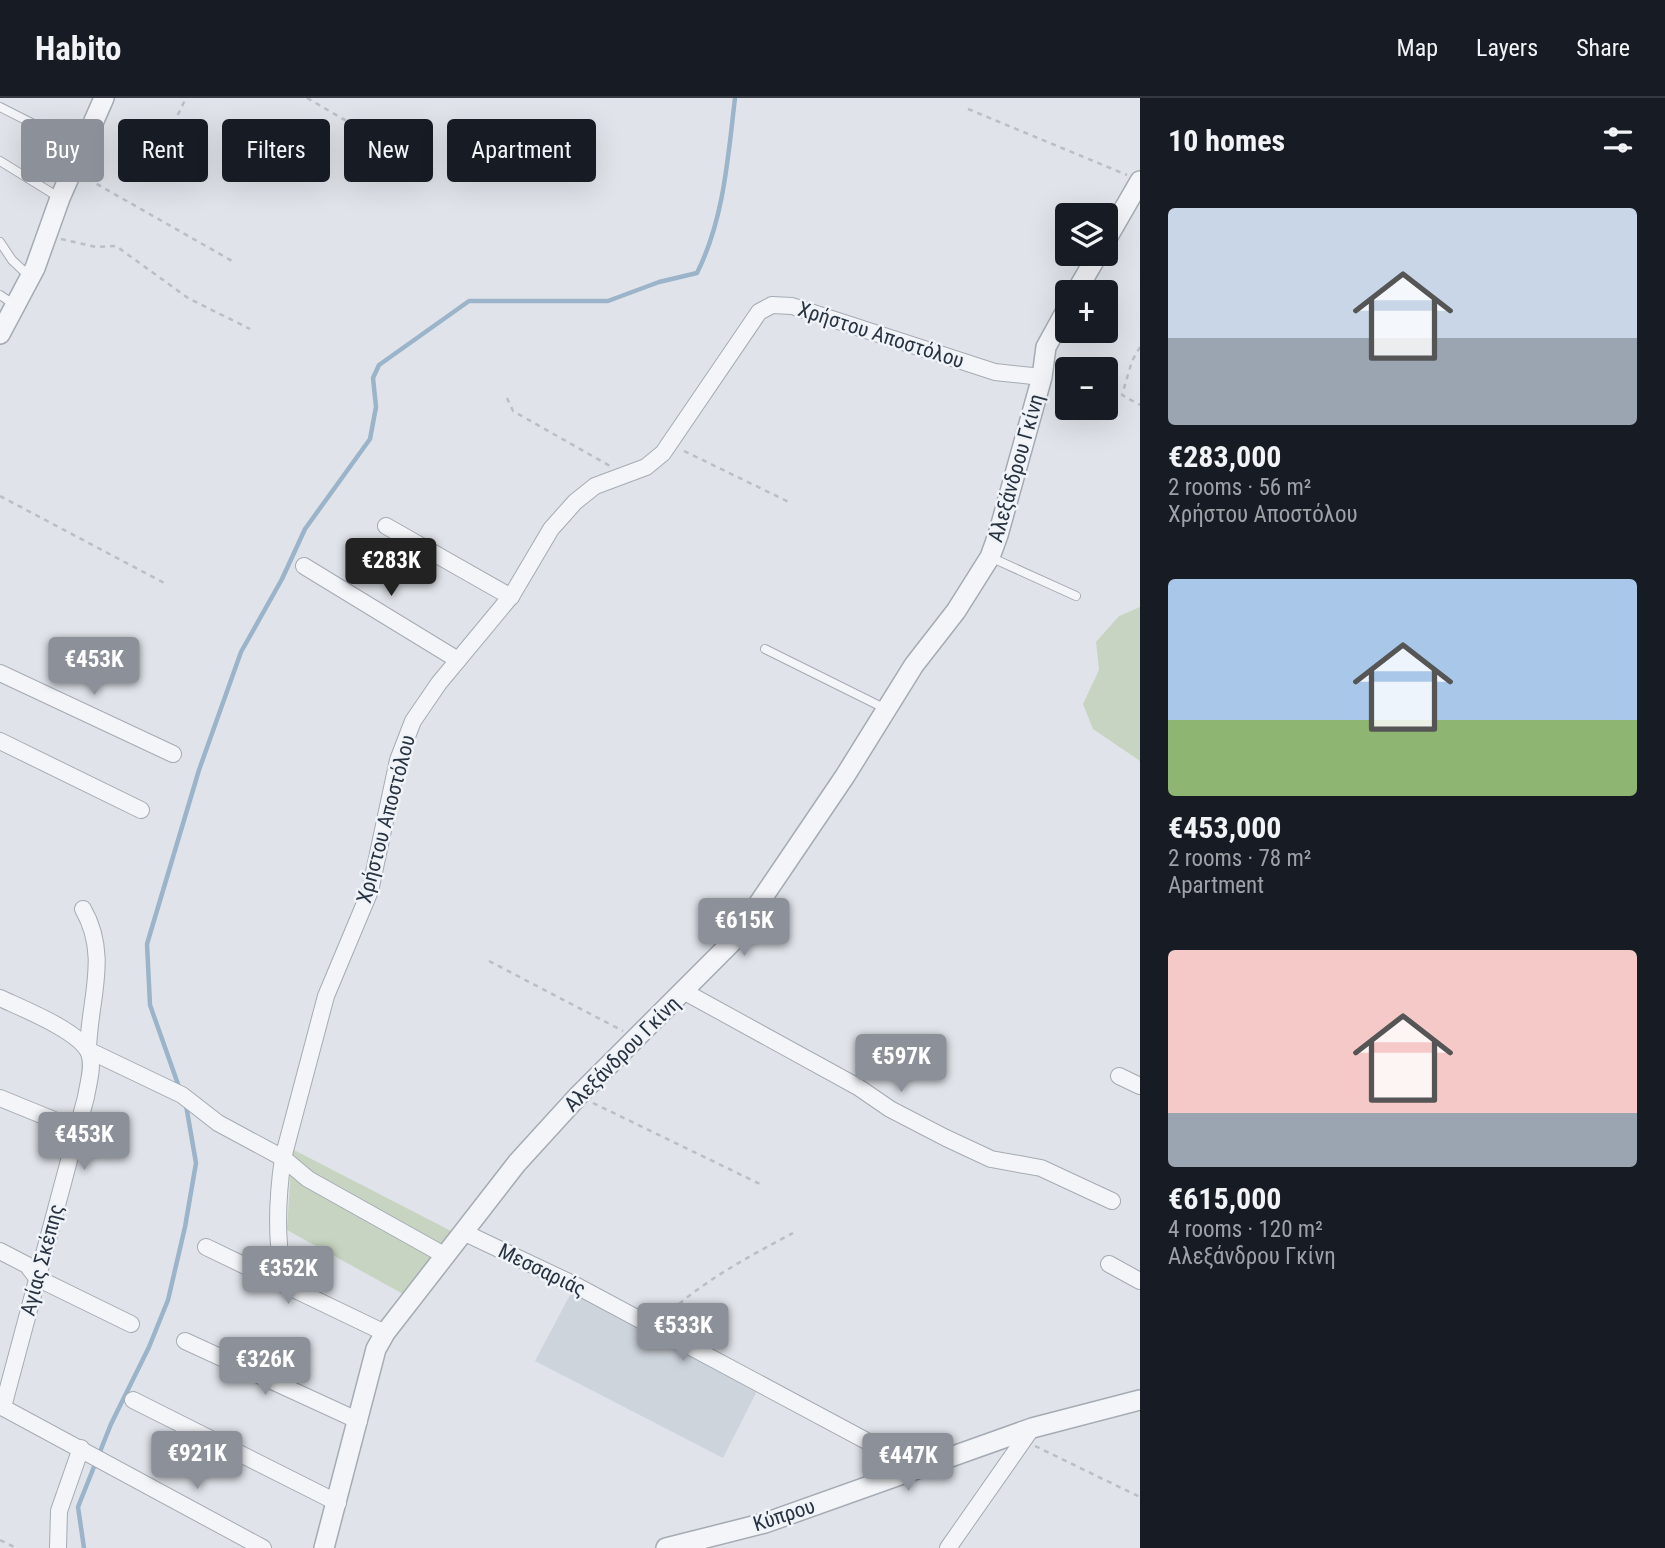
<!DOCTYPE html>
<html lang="en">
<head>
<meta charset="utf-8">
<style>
	:root { --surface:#171b24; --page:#242831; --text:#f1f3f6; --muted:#9ea1a6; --line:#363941; --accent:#8c9099 }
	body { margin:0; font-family:"Roboto Condensed",sans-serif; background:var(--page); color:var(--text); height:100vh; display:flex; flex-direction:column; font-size:26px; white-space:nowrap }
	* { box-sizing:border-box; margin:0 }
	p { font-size:23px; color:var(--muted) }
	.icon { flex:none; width:38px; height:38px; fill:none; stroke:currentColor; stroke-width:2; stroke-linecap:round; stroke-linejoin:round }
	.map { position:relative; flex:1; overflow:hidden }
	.side { display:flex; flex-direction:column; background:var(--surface); width:525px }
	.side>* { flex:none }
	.hud { position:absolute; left:21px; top:21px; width:665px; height:63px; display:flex; gap:14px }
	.buttons { position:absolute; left:1055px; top:105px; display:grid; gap:14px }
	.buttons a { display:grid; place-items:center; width:63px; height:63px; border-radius:7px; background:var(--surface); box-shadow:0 7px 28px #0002; font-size:35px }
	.price { position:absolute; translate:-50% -60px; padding:0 16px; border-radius:7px; background:var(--accent); color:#fff; font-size:23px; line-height:46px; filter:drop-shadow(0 2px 4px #0008) }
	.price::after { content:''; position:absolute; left:50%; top:42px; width:21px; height:16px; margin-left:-10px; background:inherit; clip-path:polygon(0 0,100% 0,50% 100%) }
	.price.active { background:#222; color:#fff }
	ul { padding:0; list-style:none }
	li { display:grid; align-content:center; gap:14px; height:371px; padding:0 28px }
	li span { display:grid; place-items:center; height:217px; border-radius:7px; color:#555 }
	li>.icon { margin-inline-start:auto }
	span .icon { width:126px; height:126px; fill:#fffc; stroke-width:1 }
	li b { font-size:30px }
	h2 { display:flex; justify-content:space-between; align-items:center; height:84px; padding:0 28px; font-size:30px }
	.pill { padding:0 24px; border-radius:7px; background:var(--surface); box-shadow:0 7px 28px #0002; font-size:24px; line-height:63px }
	.pill.active { background:var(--accent); color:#fff }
	header { display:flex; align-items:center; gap:42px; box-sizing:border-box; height:98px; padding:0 35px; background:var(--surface); border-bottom:2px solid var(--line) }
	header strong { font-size:33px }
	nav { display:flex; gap:38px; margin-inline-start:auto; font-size:24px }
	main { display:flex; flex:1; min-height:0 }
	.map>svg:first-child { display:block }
</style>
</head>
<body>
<header>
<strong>Habito</strong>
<nav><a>Map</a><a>Layers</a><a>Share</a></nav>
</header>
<main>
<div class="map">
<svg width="1140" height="1450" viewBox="0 0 1140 1450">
	<rect width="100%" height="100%" fill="#e0e4ea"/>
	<polygon fill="#ced4dc" points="572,1193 757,1293 723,1360 535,1263"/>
	<g fill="#c7d4c1">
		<polygon points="1140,509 1140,663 1093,631 1083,606 1099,572 1096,544 1119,518"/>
		<polygon points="292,1051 455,1135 405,1197 287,1132"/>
	</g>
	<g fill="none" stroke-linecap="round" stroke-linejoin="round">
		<g stroke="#9bb4ca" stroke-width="4.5">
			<path d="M179,989L150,907L147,846L199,672L241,554L282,481L305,431L370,341L376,309L373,280L379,267L469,203H608L659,184L697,175C724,121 728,59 735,0"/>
			<polyline points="84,1450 78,1409 111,1326 149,1249 168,1202 185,1129 196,1065 186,1007"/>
		</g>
		<g stroke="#a5abb4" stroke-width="10">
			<g id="service">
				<polyline points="0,9 81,50"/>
				<polyline points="0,63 60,100"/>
				<polyline points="0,144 12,162 30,179"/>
				<polyline points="0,197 15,207"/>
				<polyline points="990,459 1076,498"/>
				<polyline points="765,551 886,611"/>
			</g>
		</g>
		<g stroke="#a5abb4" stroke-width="18">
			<g id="minor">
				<polyline points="386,428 511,499"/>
				<polyline points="304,468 458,562"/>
				<polyline points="0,575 173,656"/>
				<polyline points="0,643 141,712"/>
				<path d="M83,811C110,858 89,902 88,952L182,997L218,1025L283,1060L308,1081L444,1157"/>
				<polyline points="685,894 858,989 890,1011 946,1040 991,1061 1041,1070 1112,1103"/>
				<path d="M0,900C21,910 80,933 89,955C94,968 88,986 86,999L3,1309"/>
				<polyline points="1119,978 1140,988"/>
				<polyline points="0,1000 76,1031"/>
				<polyline points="463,1134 575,1187 917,1370"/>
				<polyline points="206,1149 385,1235"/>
				<polyline points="0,1153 27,1167 37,1180 131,1226"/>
				<polyline points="1109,1166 1140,1183"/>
				<path d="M285,1185C275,1145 277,1101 283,1060L326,898L370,793L398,662L413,623L439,585L512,497L551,431L575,404L595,388L646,369L663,355L759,214L772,207L792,208L995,274L1042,279"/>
				<polyline points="185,1243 359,1323"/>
				<polyline points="133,1302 338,1405"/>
				<polyline points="0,1308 263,1450"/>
				<polyline points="58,1450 59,1413 81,1350"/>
				<polyline points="948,1450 1032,1330"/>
			</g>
		</g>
		<g stroke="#a5abb4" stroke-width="22">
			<g id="tertiary">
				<polyline points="1106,142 1140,83"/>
				<polyline points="1076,194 1098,156"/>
				<polyline points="0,236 35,170 60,100 104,0"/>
				<polyline points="324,1450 376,1251 385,1235 517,1065 579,997 734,842 845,678 914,567 956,513 990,459 998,437 1042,279 1046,249 1068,209"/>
				<polyline points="666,1450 765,1425 1032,1330 1140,1302"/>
			</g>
		</g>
		<g stroke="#babfc5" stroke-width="2.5" stroke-dasharray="5 5" stroke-linecap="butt">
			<polyline points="307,0 357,29"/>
			<polyline points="968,11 1127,77"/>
			<polyline points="169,35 186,0"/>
			<polyline points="88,81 234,164"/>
			<polyline points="61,141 96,149 116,148 188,200 250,231"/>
			<polyline points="1140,249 1132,263 1122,297 1140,307"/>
			<polyline points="507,300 513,313 610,368"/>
			<polyline points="684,353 791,405"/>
			<polyline points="0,398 168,487"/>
			<polyline points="489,863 623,933"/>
			<polyline points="593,1005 760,1086"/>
			<path d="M664,1219C703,1183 746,1160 793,1135"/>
			<polyline points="1035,1348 1140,1399"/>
			<polyline points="0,1442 16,1450"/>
		</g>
		<use href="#service" stroke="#f3f5f8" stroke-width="8"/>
		<use href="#minor" stroke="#f3f5f8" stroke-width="16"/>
		<use href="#tertiary" stroke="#f3f5f8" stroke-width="19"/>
	</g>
	<g text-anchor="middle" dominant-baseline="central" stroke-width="5" stroke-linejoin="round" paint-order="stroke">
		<g font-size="21" fill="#283342" stroke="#f0f3f7">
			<text transform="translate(881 237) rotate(18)">Χρήστου Αποστόλου</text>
			<text transform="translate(1016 370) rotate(-74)">Αλεξάνδρου Γκίνη</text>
			<text transform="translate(386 721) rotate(-75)">Χρήστου Αποστόλου</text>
			<text transform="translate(622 956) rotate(-45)">Αλεξάνδρου Γκίνη</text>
			<text transform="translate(42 1162) rotate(-75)">Αγίας Σκέπης</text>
			<text transform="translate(542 1172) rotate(26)">Μεσσαριάς</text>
			<text transform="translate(784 1417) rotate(-18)">Κύπρου</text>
		</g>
	</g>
</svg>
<div class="buttons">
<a><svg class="icon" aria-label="layers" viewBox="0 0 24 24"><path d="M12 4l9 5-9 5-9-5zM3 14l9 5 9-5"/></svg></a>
<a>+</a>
<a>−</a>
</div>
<b class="price active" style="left:391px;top:500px">€283K</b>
<b class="price" style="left:94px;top:599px">€453K</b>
<b class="price" style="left:744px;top:860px">€615K</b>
<b class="price" style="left:901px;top:996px">€597K</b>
<b class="price" style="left:84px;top:1074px">€453K</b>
<b class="price" style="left:288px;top:1208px">€352K</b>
<b class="price" style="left:683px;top:1265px">€533K</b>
<b class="price" style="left:265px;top:1299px">€326K</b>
<b class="price" style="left:197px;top:1393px">€921K</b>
<b class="price" style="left:908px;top:1395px">€447K</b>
<div class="hud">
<a class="pill active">Buy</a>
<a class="pill">Rent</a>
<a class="pill">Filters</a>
<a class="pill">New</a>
<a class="pill">Apartment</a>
</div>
</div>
<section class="side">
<h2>10 homes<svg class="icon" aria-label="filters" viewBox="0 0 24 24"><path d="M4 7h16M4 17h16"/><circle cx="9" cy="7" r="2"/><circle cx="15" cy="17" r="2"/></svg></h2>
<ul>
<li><span style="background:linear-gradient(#c9d6e8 60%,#9aa5b1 0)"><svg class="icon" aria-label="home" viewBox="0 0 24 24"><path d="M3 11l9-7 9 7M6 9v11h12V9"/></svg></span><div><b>€283,000</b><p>2 rooms · 56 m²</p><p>Χρήστου Αποστόλου</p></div></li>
<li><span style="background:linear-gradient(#a9c7e8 65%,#8fb573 0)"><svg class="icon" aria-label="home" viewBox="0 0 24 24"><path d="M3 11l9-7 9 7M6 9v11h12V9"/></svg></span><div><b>€453,000</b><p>2 rooms · 78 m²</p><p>Apartment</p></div></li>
<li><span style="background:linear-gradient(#f6c9c9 75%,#9aa5b1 0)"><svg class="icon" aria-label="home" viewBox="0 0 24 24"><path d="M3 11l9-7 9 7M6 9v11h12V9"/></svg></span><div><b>€615,000</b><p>4 rooms · 120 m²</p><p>Αλεξάνδρου Γκίνη</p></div></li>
</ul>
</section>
</main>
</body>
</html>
